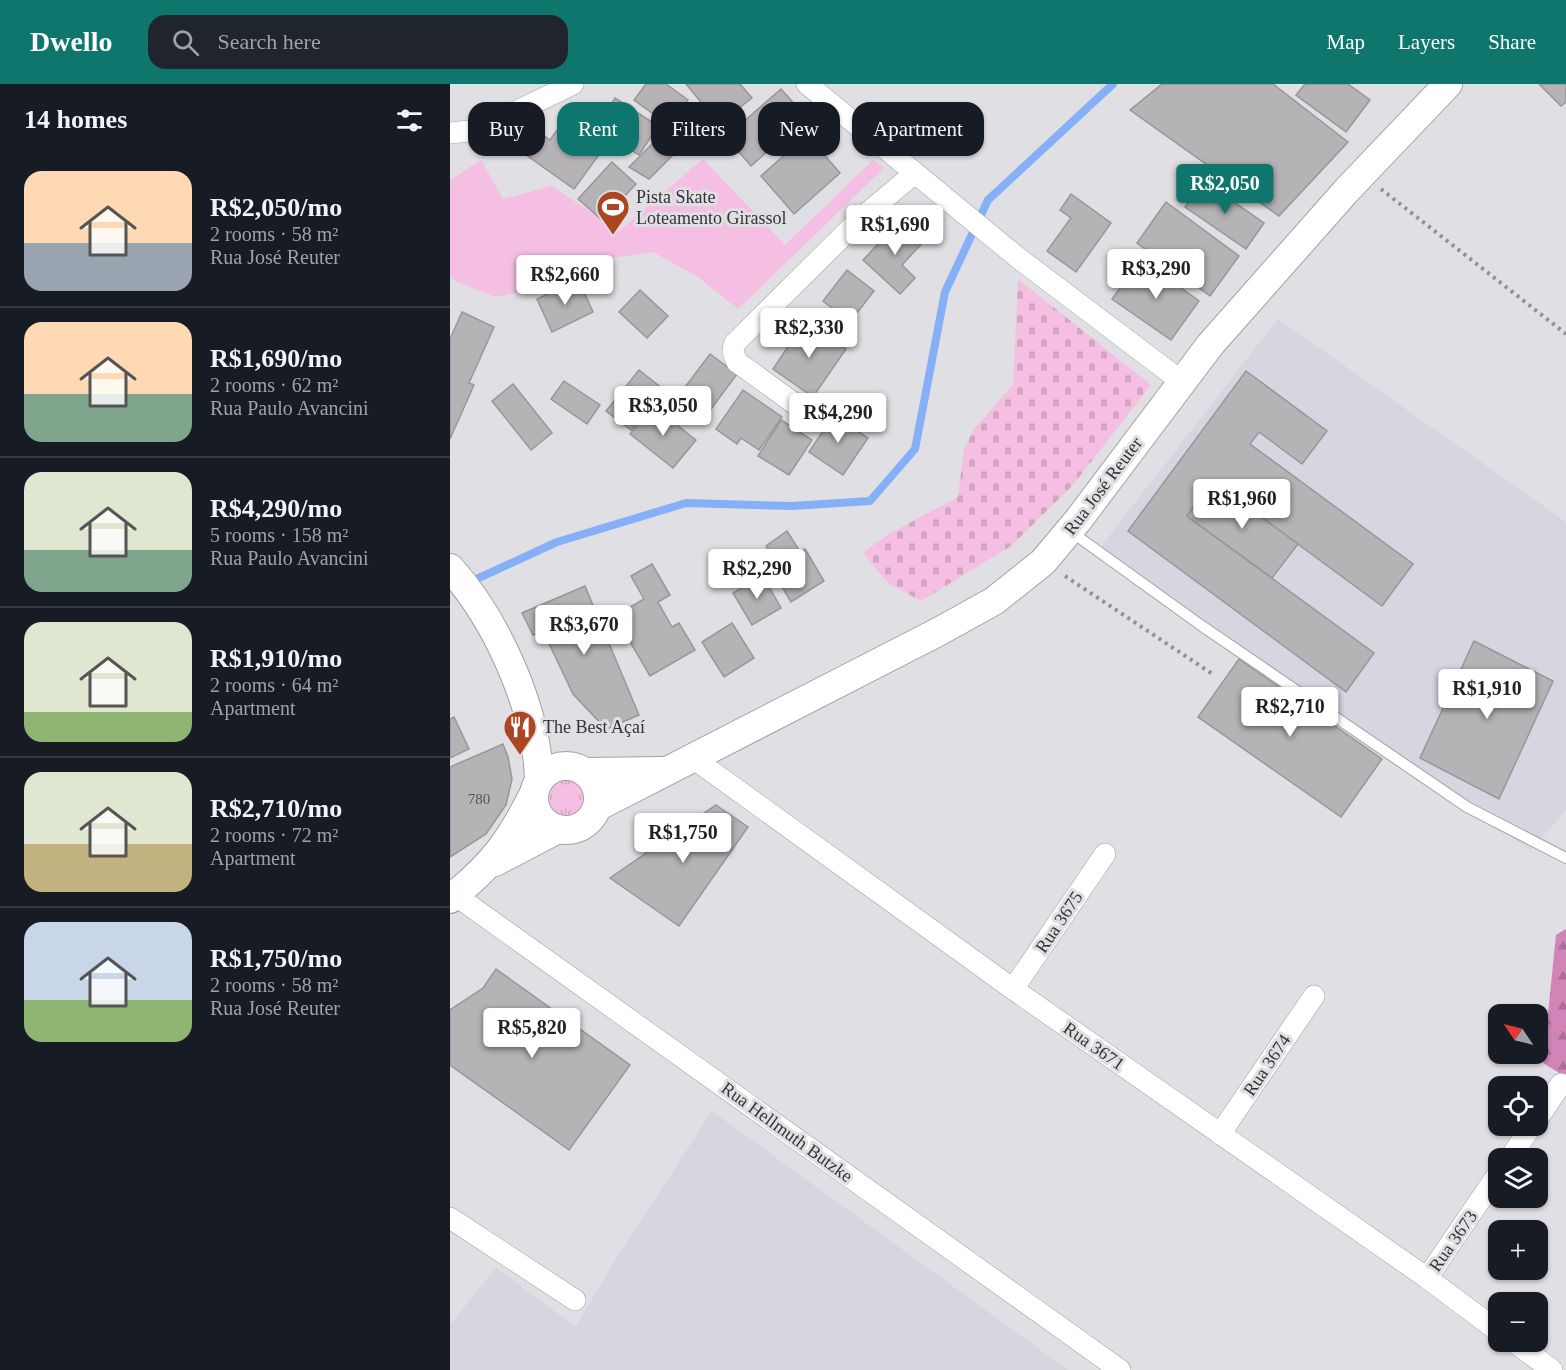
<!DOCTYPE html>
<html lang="en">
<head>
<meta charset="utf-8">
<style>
	:root { --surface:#171b24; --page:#20242c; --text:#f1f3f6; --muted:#9ea1a6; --line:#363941; --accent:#0f766e }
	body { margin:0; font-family:Georgia,serif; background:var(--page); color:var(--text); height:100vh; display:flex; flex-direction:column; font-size:22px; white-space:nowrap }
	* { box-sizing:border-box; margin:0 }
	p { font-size:20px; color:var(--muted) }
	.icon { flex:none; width:33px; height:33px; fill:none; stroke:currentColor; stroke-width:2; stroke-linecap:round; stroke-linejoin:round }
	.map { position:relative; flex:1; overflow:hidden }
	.drawer { display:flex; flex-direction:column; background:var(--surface); width:450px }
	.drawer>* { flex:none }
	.top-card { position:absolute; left:18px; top:18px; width:570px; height:54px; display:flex; gap:12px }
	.needle { width:39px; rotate:305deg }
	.fabs { position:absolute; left:1038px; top:920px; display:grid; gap:12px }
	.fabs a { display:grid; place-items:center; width:60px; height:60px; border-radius:12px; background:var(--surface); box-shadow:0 2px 4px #0004; font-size:30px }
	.price { position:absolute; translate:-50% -51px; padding:0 14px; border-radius:6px; background:#fff; color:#222; font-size:20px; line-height:39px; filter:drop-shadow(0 2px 3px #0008) }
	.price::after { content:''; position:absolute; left:50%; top:36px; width:18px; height:14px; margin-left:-9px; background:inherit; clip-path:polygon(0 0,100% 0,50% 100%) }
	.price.active { background:var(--accent); color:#fff }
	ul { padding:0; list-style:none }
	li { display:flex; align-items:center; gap:18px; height:150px; padding:0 24px }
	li+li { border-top:2px solid var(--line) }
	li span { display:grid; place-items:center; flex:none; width:168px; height:120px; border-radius:18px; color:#555 }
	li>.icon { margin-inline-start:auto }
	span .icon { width:72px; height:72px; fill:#fffc; stroke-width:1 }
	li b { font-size:26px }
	h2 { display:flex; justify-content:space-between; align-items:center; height:72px; padding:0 24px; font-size:26px }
	.tag { padding:0 21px; border-radius:18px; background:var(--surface); box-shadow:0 2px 4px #0004; font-size:21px; line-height:54px }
	.tag.active { background:var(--accent); color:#fff }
	header { display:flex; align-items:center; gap:36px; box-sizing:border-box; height:84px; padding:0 30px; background:var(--accent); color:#fff }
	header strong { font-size:28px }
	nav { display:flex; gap:33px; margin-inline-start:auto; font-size:21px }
	.search { width:420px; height:54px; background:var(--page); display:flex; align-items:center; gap:15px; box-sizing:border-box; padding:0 21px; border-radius:18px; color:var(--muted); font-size:22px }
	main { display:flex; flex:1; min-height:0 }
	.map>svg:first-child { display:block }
</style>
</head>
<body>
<header>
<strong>Dwello</strong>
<div class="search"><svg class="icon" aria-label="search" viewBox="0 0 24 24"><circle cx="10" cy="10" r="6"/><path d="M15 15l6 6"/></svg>Search here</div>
<nav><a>Map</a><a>Layers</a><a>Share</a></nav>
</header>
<main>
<section class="drawer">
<h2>14 homes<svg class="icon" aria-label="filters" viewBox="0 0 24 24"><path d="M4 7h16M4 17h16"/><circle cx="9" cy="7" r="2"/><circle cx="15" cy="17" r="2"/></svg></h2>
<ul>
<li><span style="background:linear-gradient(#ffd9b3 60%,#9aa5b1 0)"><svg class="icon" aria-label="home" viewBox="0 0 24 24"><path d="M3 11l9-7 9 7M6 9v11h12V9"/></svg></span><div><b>R$2,050/mo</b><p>2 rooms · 58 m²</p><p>Rua José Reuter</p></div></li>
<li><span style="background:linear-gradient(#ffd9b3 60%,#7fa58c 0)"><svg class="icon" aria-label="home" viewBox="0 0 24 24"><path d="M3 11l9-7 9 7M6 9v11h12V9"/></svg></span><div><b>R$1,690/mo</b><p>2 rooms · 62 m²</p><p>Rua Paulo Avancini</p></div></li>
<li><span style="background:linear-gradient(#dfe7d0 65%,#7fa58c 0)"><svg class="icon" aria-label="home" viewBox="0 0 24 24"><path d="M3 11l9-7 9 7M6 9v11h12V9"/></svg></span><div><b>R$4,290/mo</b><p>5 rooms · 158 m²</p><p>Rua Paulo Avancini</p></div></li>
<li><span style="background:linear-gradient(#dfe7d0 75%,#8fb573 0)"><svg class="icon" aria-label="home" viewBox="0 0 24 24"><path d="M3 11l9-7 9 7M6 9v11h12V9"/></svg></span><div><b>R$1,910/mo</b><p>2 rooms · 64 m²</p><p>Apartment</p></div></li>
<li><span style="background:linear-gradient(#dfe7d0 60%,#c2b280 0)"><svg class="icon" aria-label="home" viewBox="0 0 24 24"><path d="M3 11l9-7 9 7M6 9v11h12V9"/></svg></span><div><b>R$2,710/mo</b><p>2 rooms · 72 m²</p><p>Apartment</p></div></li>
<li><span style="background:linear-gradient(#c9d6e8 65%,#8fb573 0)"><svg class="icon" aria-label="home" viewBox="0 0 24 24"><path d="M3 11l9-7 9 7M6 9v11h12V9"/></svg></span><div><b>R$1,750/mo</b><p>2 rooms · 58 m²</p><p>Rua José Reuter</p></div></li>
</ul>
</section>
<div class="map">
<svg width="1116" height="1286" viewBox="0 0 1116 1286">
	<defs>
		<pattern id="grass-tufts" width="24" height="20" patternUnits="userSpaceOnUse" patternTransform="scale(1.5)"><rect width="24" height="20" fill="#f5bfe3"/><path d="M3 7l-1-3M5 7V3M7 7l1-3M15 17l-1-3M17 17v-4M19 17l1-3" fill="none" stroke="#d3a5c3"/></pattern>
		<pattern id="forest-firs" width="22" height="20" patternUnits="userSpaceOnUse" patternTransform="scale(1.5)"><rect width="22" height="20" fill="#d084b8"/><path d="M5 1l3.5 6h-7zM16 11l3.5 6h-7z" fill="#aa6d96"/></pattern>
		<pattern id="cemetery-stones" width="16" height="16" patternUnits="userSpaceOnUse" patternTransform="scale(1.5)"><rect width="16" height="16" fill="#f5bfe3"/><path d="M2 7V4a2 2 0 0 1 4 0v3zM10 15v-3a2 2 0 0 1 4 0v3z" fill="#d3a5c3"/></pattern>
	</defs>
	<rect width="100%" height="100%" fill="#e0dfe3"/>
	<g fill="#d8d4e0">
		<polygon points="828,235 1116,438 1116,726 1081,766 649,465"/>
		<polygon points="262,1027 618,1286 0,1286 0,1241 46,1184 126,1243 156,1191"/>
	</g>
	<circle fill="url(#grass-tufts)" cx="116" cy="714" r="18"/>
	<polygon fill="url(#forest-firs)" points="1116,845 1116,993 1093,979 1106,851"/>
	<polygon fill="url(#cemetery-stones)" points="568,195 701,301 622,402 561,462 471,517 438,499 413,469 437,451 508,413 514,365 524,345 563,301"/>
	<polygon fill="#f5bfe3" points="253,75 335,161 423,76 434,84 288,225 248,193 203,168 135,178 85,206 45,213 5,197 0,191 0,96 31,76 53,115 102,102 169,147"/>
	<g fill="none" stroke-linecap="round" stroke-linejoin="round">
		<polyline stroke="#85aff7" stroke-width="8" points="20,498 107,458 236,419 342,422 420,417 465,365 495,208 538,116 663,0"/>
	</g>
	<g fill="#b6b3b7" stroke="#99969a" stroke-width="1.5">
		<polygon points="196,0 216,0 238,16 220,42 184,16"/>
		<polygon points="236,0 290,0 302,14 269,40"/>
		<polygon points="712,0 823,0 898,58 829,132 680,26"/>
		<polygon points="855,0 898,0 920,16 896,48 846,11"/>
		<polygon points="1089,0 1116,0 1116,18 1111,22"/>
		<polygon points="331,5 356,33 301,82 276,53"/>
		<polygon points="165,14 208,42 189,71 146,44"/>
		<polygon points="112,39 151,68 124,105 72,68 87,47 100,56"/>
		<polygon points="217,45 233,61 199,95 179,83"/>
		<polygon points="357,51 390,89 344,130 311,92"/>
		<polygon points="162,78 186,100 152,136 128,115"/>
		<polygon points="754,97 814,139 796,165 735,123"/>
		<polygon points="621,110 661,139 626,188 597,167 621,134 610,126"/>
		<polygon points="716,118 789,172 760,212 687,159"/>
		<polygon points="451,136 474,157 452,181 465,194 450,210 413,176"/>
		<polygon points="691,175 749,217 721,256 662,215"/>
		<polygon points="397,186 424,207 400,238 373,217"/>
		<polygon points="128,195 143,228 102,248 87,215"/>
		<polygon points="190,206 218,232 197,254 169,228"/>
		<polygon points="12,228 44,243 19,299 24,301 0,355 0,255"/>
		<polygon points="355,237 396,265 363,313 323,285"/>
		<polygon points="260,270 287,290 253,336 226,315"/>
		<polygon points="189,286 213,305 181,346 156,327"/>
		<polygon points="796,287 877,347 852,380 809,348 800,360 963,480 932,522 762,397 737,432 924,569 896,608 678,447"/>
		<polygon points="114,297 150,321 137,340 101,315"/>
		<polygon points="63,300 102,349 81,366 42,317"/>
		<polygon points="293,306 332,333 309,366 291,354 287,360 266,345"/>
		<polygon points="203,322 246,356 223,384 180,350"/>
		<polygon points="378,328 418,354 393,391 359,368 375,344 369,341"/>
		<polygon points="331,336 362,356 339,391 308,372"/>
		<polygon points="762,397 848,460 822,494 737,432"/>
		<polygon points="337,447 349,466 339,472 334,465 324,473 316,462"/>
		<polygon points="355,465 374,497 341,518 322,486"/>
		<polygon points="298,468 313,492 303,498 288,474"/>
		<polygon points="202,480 220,511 208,518 222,543 229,539 245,566 200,592 165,532 194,515 181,492"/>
		<polygon points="313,492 331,524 302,541 283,509"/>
		<polygon points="135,502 189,631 156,645 123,610 93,547 83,551 72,529"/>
		<polygon points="282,539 304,574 274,593 252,558"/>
		<polygon points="1024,557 1103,597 1049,715 970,674"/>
		<polygon points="789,575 932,675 891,733 748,633"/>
		<polygon points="4,633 19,665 0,674 0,635"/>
		<polygon points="53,660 58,673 62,695 56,721 36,750 0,773 0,683"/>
		<polygon points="266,721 298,743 229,842 160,794"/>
		<polygon points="46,885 180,981 119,1066 0,981 0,926 33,904"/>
	</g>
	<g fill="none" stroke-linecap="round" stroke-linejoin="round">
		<g stroke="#a2a1a5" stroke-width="12">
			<polyline id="lane" points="620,447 752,542 1017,723 1116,774"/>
		</g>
		<g stroke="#a2a1a5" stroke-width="22">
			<g id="street">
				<polyline points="357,0 567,173 731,297"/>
				<polyline points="0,49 28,46 123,0"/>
				<polyline points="363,333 287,278 283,268 284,260 409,136 465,89"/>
				<polyline points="243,674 563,905 977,1194 1048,1247"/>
				<polyline points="5,811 670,1286"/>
				<polyline points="563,905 655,770"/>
				<polyline points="1088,1034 1111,1000"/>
				<polyline points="770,1050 864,912"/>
				<polyline points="1060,1074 1082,1041"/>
				<polyline points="0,1134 125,1216"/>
				<polyline points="977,1194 1048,1090"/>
				<polyline points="1063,1257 1102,1286"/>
			</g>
		</g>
		<g stroke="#a2a1a5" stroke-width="30">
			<g id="secondary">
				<path d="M0,484C47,536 88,627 89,697"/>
				<circle cx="116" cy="714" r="32"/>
				<polyline points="135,688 213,687"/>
				<polyline points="147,723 488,548 544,517 593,478 629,435 760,261 897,106 998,0"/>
				<polyline points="45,778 108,745"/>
				<path d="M0,815C43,780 59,759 84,709"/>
			</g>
		</g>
		<g stroke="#919193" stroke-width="4" stroke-dasharray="3 4.5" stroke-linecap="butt">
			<polyline points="931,105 1116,250"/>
			<polyline points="615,492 764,591"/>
		</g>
		<use href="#lane" stroke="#fff" stroke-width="10"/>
		<use href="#street" stroke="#fff" stroke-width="21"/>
		<use href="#secondary" stroke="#fff" stroke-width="28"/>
	</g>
	<defs>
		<g id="stadium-pin" transform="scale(1.725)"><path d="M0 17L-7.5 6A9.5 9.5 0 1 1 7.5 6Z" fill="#ac4521" stroke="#e0dfe3"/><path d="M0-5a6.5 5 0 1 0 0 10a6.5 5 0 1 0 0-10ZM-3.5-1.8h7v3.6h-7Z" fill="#fff"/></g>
		<g id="restaurant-pin" transform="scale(1.725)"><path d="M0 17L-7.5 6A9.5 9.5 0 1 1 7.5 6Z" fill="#ac4521" stroke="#e0dfe3"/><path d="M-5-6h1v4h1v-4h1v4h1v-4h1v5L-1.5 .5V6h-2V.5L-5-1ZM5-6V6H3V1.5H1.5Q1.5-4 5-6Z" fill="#fff"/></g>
	</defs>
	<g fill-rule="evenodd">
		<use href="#stadium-pin" x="163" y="123"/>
		<use href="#restaurant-pin" x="70" y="643"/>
	</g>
	<g text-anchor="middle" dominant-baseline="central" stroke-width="6" stroke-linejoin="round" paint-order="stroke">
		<g font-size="15" fill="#545456">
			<text x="29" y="715">780</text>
		</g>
		<g font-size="18" fill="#343435" stroke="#e0dfe3" text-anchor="start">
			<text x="186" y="113">Pista Skate<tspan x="186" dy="21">Loteamento Girassol</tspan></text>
			<text x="93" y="643">The Best Açaí</text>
		</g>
		<g font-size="18" fill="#343435" stroke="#e0dfe3">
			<text transform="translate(653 402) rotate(-53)">Rua José Reuter</text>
			<text transform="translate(609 838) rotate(-56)">Rua 3675</text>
			<text transform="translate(644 962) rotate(35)">Rua 3671</text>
			<text transform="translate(817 981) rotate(-56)">Rua 3674</text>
			<text transform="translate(337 1048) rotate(36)">Rua Hellmuth Butzke</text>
			<text transform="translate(1003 1157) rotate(-55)">Rua 3673</text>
		</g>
	</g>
</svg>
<div class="fabs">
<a><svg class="needle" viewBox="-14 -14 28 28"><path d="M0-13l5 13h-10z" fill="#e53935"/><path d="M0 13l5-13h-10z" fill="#9ea1a6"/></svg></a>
<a><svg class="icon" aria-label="locate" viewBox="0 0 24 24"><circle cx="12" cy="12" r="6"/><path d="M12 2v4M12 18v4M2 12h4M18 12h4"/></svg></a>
<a><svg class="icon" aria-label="layers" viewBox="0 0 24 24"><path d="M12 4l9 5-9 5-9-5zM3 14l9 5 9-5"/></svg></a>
<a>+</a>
<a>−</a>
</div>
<b class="price active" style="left:775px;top:131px">R$2,050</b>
<b class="price" style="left:445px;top:172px">R$1,690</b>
<b class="price" style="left:706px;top:216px">R$3,290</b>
<b class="price" style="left:115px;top:222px">R$2,660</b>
<b class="price" style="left:359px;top:275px">R$2,330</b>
<b class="price" style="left:213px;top:353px">R$3,050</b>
<b class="price" style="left:388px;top:360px">R$4,290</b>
<b class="price" style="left:792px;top:446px">R$1,960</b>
<b class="price" style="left:307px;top:516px">R$2,290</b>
<b class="price" style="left:134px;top:572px">R$3,670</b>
<b class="price" style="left:1037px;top:636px">R$1,910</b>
<b class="price" style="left:840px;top:654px">R$2,710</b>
<b class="price" style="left:233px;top:780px">R$1,750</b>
<b class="price" style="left:82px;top:975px">R$5,820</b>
<div class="top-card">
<a class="tag">Buy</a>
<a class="tag active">Rent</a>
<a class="tag">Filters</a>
<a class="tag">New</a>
<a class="tag">Apartment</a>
</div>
</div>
</main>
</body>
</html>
